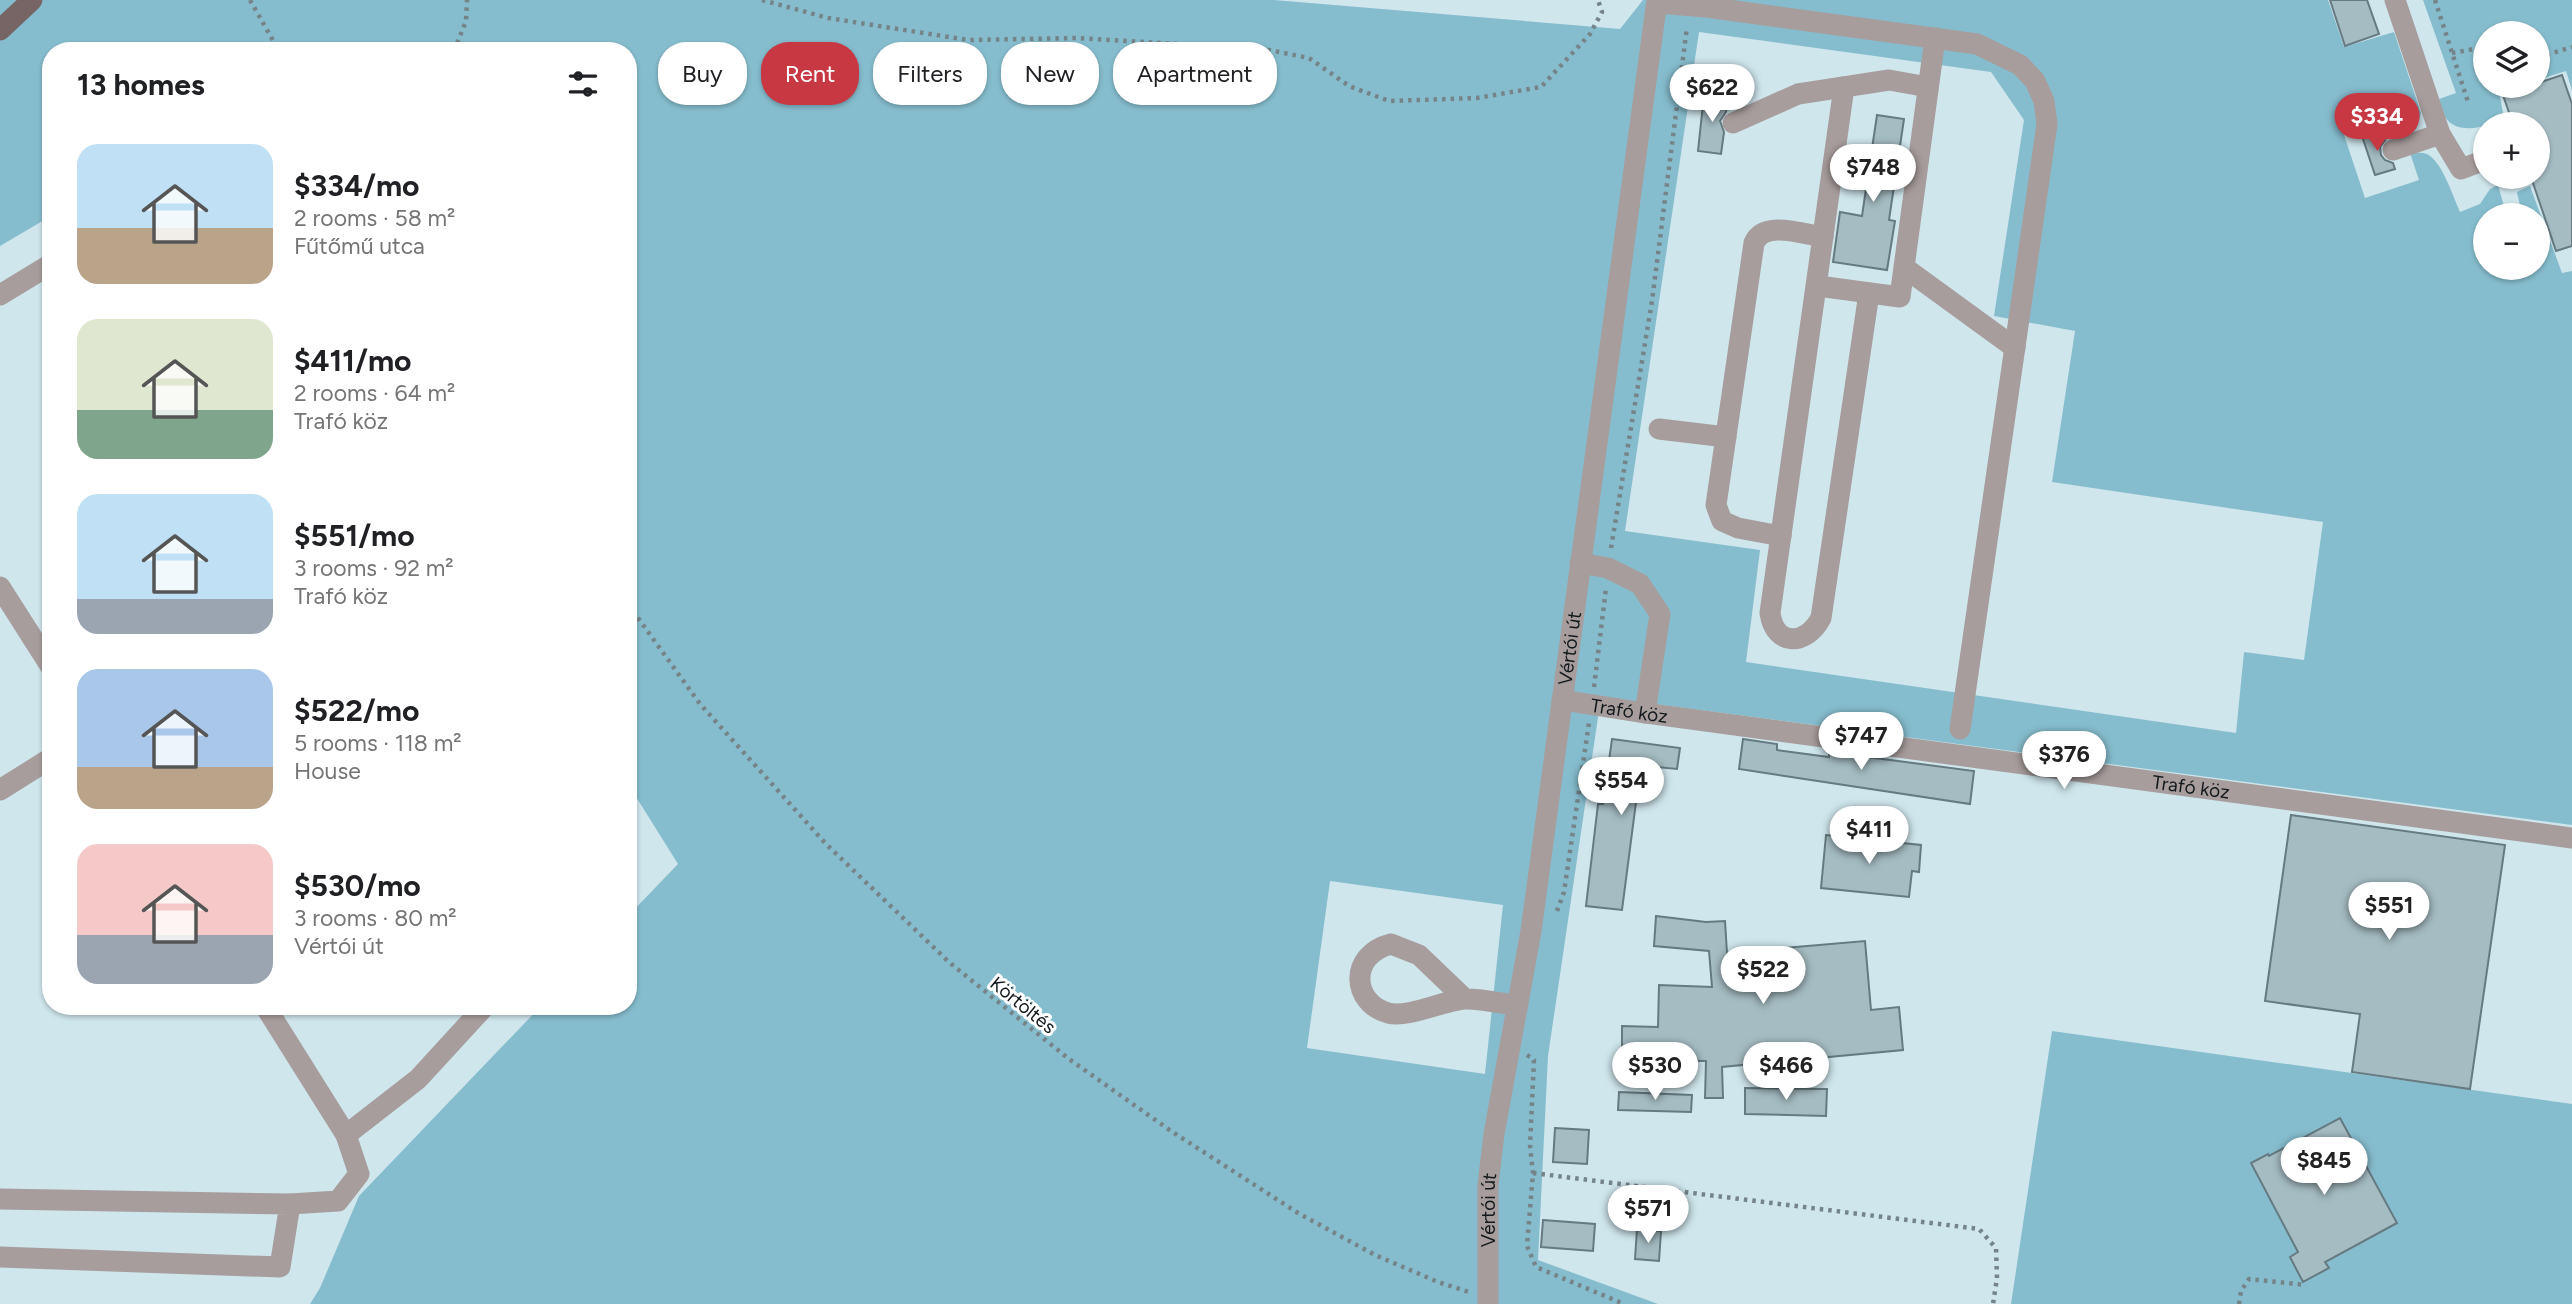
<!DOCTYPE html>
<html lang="en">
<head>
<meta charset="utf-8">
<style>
	:root { --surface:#fff; --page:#f6f6f6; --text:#202124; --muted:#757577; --accent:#c83842 }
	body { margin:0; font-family:Figtree,sans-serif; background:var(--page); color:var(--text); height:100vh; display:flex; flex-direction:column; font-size:26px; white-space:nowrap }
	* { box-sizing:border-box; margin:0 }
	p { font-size:23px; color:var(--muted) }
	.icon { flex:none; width:38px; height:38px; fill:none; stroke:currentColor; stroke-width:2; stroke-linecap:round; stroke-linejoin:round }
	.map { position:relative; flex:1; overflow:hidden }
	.side { position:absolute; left:42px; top:42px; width:595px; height:973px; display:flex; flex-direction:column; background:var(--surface); border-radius:28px; box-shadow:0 2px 5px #0004 }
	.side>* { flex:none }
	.top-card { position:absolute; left:658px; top:42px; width:665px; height:63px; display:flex; gap:14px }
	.buttons { position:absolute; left:2473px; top:21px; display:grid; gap:14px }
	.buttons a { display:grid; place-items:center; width:77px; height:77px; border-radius:50%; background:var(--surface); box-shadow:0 2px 5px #0004; font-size:35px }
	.price { position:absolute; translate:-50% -60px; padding:0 16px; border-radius:24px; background:#fff; color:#222; font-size:23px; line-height:46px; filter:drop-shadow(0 2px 4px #0008) }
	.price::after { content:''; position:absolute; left:50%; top:42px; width:21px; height:16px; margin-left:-10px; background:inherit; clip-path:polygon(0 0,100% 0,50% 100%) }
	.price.active { background:var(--accent); color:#fff }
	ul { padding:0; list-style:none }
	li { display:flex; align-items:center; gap:21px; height:175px; padding:0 35px }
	li span { display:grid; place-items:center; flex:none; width:196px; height:140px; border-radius:21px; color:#555 }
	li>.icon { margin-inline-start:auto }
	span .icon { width:84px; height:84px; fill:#fffc; stroke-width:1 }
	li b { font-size:30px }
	h2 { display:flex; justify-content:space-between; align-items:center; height:84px; padding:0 35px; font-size:30px }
	.tag { padding:0 24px; border-radius:28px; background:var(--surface); box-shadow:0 2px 5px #0004; font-size:24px; line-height:63px }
	.tag.active { background:var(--accent); color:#fff }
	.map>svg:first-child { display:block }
</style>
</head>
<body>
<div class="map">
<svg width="2572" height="1304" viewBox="0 0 2572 1304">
	<rect width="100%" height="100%" fill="#cfe6ed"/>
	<g fill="#86bdce" fill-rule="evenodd">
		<path d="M0,0H1274L1620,29L1643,0H2328L2344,47L2394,32L2421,113L2416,129L2404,136L2390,93L2336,111L2365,198L2419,180L2410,153C2415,153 2422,152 2427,154C2442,161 2453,197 2460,212L2480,204L2490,189L2498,185L2505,210L2520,206L2517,192L2530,186L2562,273L2572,271V825L1601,697L1548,1056L1538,1260L1658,1304H310L320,1288L359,1196L541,1006H628V916L678,864L628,784V51H51V216L0,246ZM1699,32L1991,72L2024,120L1994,316L2075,331L2052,482L2323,522L2304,660L2244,652L2236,733L1746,662L1760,550L1625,531ZM2485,215H2538V268H2485ZM1330,881L1503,905L1485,1074L1307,1048Z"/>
		<path d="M2423,0H2572V90L2566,71L2538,80V33H2485V86H2520L2499,92L2504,118C2489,127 2455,137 2444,115C2441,111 2441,104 2439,99L2456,93Z"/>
		<polygon points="2052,1031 2572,1104 2572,1304 2011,1304"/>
	</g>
	<g fill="#a5bcc3" stroke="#657a81" stroke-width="2">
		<polygon points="2330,0 2367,0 2379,34 2345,46"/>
		<polygon points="2562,75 2572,104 2572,246 2556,251 2531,177 2538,177 2538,124 2513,124 2503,95 2529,86 2538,86 2538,83"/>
		<polygon points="1704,95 1728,98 1726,112 1720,121 1724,132 1721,154 1698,151"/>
		<polygon points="1877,115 1904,119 1889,220 1895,221 1887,270 1833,262 1840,212 1862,216"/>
		<polygon points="2381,130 2385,140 2380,147 2381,155 2385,160 2393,163 2395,169 2375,175 2362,136"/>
		<polygon points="1612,739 1680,748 1677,769 1657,767 1656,781 1639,779 1622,910 1586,906 1598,804 1603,804"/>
		<polygon points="1743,739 1777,744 1777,750 1829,757 1829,752 1974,771 1970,804 1739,769"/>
		<polygon points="2291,815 2505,845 2470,1089 2352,1072 2360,1014 2265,1001"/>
		<polygon points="1826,835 1921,845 1919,872 1912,871 1909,897 1821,888"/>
		<polygon points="1656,916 1706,922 1725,921 1727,953 1865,941 1871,1010 1899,1007 1903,1050 1722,1067 1723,1098 1705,1098 1706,1061 1622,1060 1622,1026 1658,1027 1659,985 1712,987 1709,951 1654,946"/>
		<polygon points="1745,1088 1827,1089 1826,1116 1745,1114"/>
		<polygon points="1619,1092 1692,1095 1691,1112 1618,1110"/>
		<polygon points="2340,1118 2397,1223 2325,1262 2329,1268 2303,1282 2290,1257 2298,1252 2251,1163 2268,1154 2269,1156"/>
		<polygon points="1555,1128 1589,1130 1587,1164 1553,1162"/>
		<polygon points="1543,1220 1595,1224 1593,1251 1541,1247"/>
		<polygon points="1637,1229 1661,1231 1659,1261 1635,1259"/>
	</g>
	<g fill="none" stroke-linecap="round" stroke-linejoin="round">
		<g stroke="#748489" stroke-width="4.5" stroke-dasharray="3.5 5" stroke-linecap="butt">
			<polyline points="250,0 279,51"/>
			<polyline points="762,0 828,18 968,40 1076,38 1264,49 1309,58 1349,86 1389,101 1477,98 1541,87 1590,34 1602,12 1598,0"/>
			<polyline points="2435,0 2468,102"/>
			<polyline points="454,51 466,21 467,0"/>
			<polyline points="2452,53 2485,47"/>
			<polyline points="2538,54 2546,55 2572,47"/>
			<polyline points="1611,548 1652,301 1687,27"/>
			<polyline points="628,604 700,704 826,844 950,963 1069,1059 1171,1131 1298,1213 1375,1255 1438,1282 1469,1292"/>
			<polyline points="1594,687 1606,588"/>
			<polyline points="1557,911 1564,892 1589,723"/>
			<polyline points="1527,1055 1534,1060 1530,1146 1533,1173 1527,1246 1536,1267 1624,1304"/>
			<polyline points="1533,1173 1979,1229 1996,1248 1997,1278 1993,1304"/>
			<polyline points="2239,1304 2241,1291 2249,1279 2306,1285"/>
		</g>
		<g stroke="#a79d9c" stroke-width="21">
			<polyline points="2395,0 2440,134 2461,169 2485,160"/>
			<polyline points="1657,3 1706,7 1977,44 2020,65 2035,81 2044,101 2047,124 1960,729"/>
			<path d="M1844,87L1770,613C1775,647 1806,646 1821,618L1869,293"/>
			<polyline points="1733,123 1798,94 1889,80 1928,87"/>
			<polyline points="2393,150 2440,134"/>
			<polyline points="1905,268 2015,348"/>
			<polyline points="1818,286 1900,297 1935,38"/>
			<polyline points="0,295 51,264"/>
			<polyline points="1659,429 1726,437"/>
			<path d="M1781,536L1738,528L1722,521L1716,505L1754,243C1764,220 1803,234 1823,237"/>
			<polyline points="1580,563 1608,568 1640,584 1660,614 1645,713"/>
			<polyline points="0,587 51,667"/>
			<path id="s1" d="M1562,700L1645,713L2572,838"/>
			<polyline points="0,790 51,758"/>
			<path d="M1465,999L1419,955L1391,944C1348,955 1352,1003 1388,1013C1409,1018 1442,1001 1464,999C1480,998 1501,1004 1518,1005"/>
			<polyline points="265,1006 346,1135 359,1174 338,1201 290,1204"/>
			<polyline points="346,1135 418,1079 485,1006"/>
			<polyline points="0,1199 290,1204 280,1267 0,1257"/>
			<path id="s2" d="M1488,1304V1185L1494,1134L1531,931L1657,0"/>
		</g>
		<polyline stroke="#766564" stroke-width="21" points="0,30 32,0"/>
	</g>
	<g text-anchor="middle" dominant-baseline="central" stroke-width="6" stroke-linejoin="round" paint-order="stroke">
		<g font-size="19" fill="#11191c" stroke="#fff">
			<text stroke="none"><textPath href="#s2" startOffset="662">Vértói út</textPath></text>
			<text stroke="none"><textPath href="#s1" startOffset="68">Trafó köz</textPath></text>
			<text stroke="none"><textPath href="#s1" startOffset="635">Trafó köz</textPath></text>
			<text transform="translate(1023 1005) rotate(39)">Körtöltés</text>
			<text stroke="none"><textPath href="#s2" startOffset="94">Vértói út</textPath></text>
		</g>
	</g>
</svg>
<div class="buttons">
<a><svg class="icon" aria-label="layers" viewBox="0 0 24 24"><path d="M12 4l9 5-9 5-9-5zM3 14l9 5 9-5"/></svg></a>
<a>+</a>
<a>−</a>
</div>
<b class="price" style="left:1712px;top:124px">$622</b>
<b class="price active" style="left:2377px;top:153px">$334</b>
<b class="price" style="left:1873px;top:204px">$748</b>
<b class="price" style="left:1861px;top:772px">$747</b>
<b class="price" style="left:2064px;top:791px">$376</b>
<b class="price" style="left:1621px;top:817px">$554</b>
<b class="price" style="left:1869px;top:866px">$411</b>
<b class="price" style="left:2389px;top:942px">$551</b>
<b class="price" style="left:1763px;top:1006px">$522</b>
<b class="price" style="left:1655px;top:1102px">$530</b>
<b class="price" style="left:1786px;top:1102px">$466</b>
<b class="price" style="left:2324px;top:1197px">$845</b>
<b class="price" style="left:1648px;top:1245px">$571</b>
<div class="top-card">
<a class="tag">Buy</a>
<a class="tag active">Rent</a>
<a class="tag">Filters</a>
<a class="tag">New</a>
<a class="tag">Apartment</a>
</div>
<section class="side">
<h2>13 homes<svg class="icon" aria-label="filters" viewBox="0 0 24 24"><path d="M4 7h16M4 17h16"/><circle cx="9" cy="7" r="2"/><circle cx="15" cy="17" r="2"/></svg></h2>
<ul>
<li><span style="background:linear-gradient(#bfe0f5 60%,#b9a48a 0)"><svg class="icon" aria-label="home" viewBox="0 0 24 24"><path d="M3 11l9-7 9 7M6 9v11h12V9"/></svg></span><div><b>$334/mo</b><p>2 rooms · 58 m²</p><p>Fűtőmű utca</p></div></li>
<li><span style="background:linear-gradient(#dfe7d0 65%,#7fa58c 0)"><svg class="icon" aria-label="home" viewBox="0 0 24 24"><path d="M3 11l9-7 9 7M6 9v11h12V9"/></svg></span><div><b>$411/mo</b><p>2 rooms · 64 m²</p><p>Trafó köz</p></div></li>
<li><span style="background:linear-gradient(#bfe0f5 75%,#9aa5b1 0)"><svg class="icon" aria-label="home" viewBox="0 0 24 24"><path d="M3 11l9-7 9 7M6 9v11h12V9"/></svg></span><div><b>$551/mo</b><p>3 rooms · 92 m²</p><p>Trafó köz</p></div></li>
<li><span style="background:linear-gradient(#a9c7e8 70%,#b9a48a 0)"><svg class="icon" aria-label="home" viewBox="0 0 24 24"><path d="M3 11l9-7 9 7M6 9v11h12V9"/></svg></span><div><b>$522/mo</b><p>5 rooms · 118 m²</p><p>House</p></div></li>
<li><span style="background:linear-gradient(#f6c9c9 65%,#9aa5b1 0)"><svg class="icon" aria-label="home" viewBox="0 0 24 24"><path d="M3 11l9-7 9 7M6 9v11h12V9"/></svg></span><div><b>$530/mo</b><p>3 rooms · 80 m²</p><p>Vértói út</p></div></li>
</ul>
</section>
</div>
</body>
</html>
